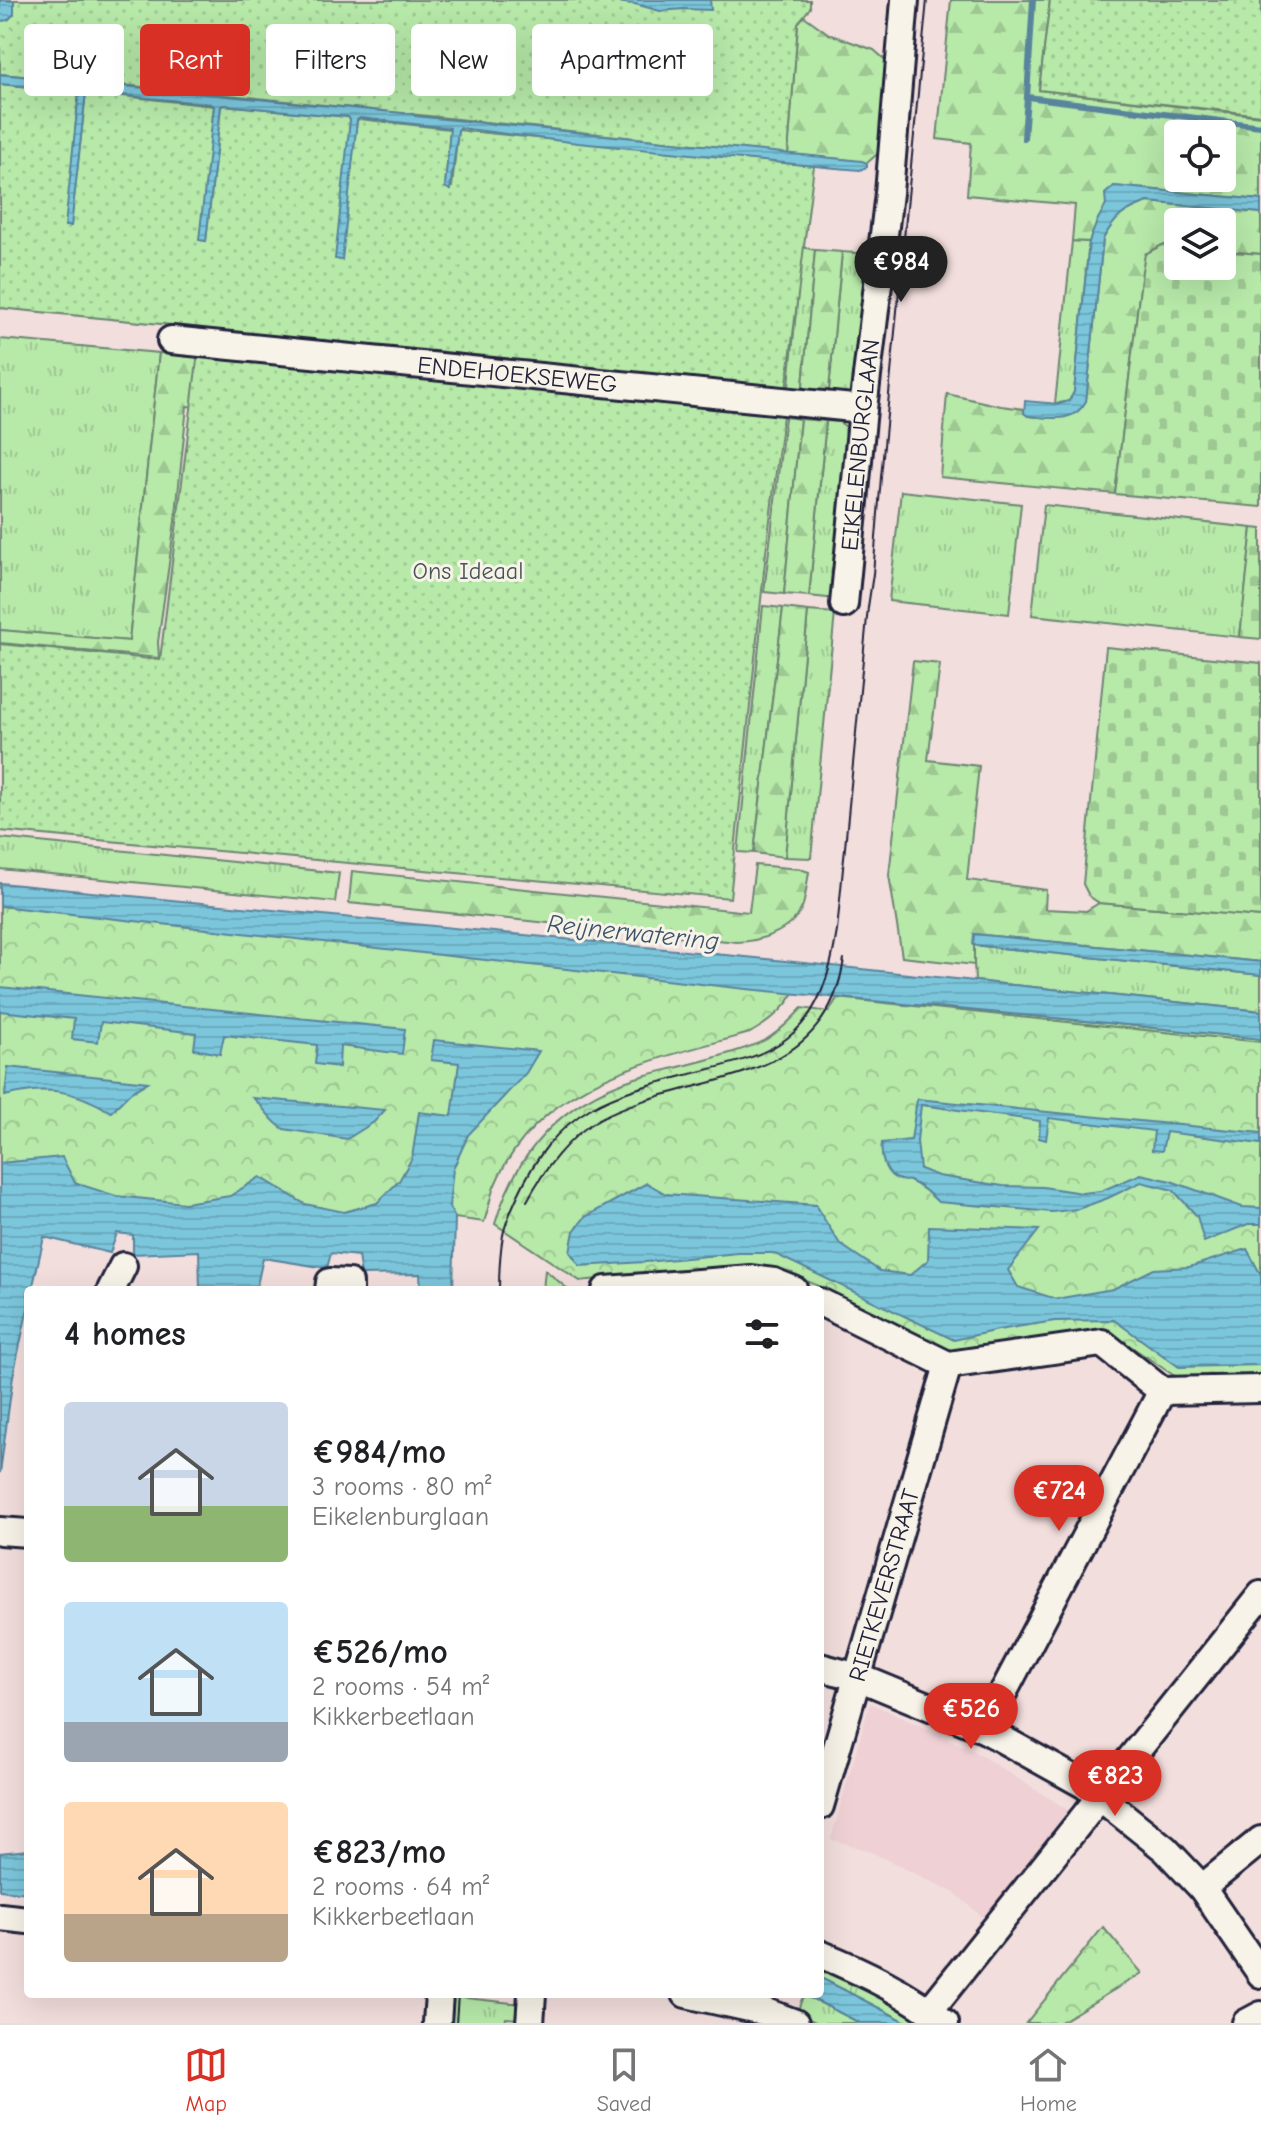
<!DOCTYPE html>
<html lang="en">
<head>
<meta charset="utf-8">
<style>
	:root { --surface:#fff; --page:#f2f2f2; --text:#202124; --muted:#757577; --line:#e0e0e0; --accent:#d93025 }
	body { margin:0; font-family:"Comic Neue",sans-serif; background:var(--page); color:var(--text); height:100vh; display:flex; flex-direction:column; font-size:30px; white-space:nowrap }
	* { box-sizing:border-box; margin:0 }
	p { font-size:26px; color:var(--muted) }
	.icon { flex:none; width:44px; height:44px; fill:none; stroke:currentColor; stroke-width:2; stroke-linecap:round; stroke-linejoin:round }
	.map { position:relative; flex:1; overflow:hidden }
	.sheet { position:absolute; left:24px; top:1286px; width:800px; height:712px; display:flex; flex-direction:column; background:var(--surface); border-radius:8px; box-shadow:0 8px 32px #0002 }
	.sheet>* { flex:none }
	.banner { position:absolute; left:24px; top:24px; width:800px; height:72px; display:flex; gap:16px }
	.fabs { position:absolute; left:1164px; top:120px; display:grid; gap:16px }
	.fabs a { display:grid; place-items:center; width:72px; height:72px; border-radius:8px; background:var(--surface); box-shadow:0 8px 32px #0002; font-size:40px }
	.price { position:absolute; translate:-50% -68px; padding:0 18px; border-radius:28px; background:var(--accent); color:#fff; font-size:26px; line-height:52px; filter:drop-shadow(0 2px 4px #0008) }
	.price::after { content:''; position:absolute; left:50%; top:48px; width:24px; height:18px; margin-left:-12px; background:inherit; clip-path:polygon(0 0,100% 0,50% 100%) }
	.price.selected { background:#222; color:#fff }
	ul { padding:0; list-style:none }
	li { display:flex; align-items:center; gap:24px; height:200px; padding:0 40px }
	li span { display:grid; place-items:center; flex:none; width:224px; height:160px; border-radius:8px; color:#555 }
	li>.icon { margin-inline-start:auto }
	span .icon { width:96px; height:96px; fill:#fffc; stroke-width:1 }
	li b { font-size:34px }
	h2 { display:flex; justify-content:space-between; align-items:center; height:96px; padding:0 40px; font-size:34px }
	.tag { padding:0 28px; border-radius:8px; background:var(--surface); box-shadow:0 8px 32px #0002; font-size:28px; line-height:72px }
	.tag.selected { background:var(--accent); color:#fff }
	.menu { display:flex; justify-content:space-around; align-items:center; height:112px; border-top:2px solid var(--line); background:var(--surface); font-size:22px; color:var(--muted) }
	.menu a { display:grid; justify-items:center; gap:4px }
	.menu .selected { color:var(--accent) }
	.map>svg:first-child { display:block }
</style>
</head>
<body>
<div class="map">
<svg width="1261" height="2023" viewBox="0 0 1261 2023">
	<defs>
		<pattern id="grass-tufts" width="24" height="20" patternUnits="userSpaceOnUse" patternTransform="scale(2)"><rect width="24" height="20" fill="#b7e9a9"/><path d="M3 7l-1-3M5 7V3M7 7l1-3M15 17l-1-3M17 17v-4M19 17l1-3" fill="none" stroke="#9dc892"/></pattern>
		<pattern id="forest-firs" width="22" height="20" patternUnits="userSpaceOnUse" patternTransform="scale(2)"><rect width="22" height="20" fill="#b7e9a9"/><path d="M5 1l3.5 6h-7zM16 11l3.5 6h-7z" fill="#9dc892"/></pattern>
		<pattern id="cemetery-stones" width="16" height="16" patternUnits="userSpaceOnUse" patternTransform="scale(2)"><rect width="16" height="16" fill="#b7e9a9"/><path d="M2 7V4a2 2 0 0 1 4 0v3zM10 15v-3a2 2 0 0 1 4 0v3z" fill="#9dc892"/></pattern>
		<pattern id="park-crowns" width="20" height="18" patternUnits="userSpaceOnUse" patternTransform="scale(2)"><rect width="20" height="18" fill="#b7e9a9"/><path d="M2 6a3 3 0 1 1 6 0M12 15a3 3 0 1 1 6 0" fill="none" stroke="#9dc892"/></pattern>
		<pattern id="garden-dots" width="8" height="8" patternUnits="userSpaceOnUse" patternTransform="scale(2)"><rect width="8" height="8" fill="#b7e9a9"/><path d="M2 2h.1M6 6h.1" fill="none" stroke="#9dc892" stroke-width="1.8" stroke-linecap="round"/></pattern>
		<pattern id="water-rules" width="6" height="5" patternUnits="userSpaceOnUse" patternTransform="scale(2)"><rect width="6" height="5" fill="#7cc6dc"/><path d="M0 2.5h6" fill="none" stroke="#6baabe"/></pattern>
	</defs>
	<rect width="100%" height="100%" fill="#f2dedd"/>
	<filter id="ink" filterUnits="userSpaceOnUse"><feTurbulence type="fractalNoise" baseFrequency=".0125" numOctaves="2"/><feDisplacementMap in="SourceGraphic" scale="16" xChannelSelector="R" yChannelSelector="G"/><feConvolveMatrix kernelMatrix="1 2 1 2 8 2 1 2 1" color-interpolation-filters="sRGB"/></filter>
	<g filter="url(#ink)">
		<polygon fill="#eed0d5" points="870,1703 972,1750 1071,1812 984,1918 955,1893 867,1850 831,1839"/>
		<g fill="url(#grass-tufts)" stroke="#6c8672" stroke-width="2">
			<polygon points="1072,241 1089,242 1074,392 1069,401 1055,404"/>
			<polygon points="802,247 815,250 802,397 788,396"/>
			<polygon points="842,252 868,254 855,397 828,400"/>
			<polygon points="0,339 159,353 129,641 0,630"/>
			<polygon points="785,417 800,419 784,594 764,592"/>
			<polygon points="826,421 839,422 852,431 836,599 809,596"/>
			<polygon points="901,491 1021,504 1009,614 889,601"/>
			<polygon points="1044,505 1252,528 1240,637 1032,615"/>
			<polygon points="763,606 783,608 754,853 738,852"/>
			<polygon points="808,611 835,613 811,858 785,857"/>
			<polygon points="0,838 339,873 335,902 0,869"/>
			<polygon points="973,945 1261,975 1261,1011 975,981"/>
			<polygon points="837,998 1107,1023 1261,1039 1261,1049"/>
			<polygon points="545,1270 569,1290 543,1290"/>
			<polygon points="820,1965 872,1987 930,2023 908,2023 820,1978"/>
			<polygon points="447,1996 522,2004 521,2019 506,2018 505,2023 445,2023"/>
			<polygon points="803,1996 813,1999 860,2023 817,2023 797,2013"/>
		</g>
		<g fill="url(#forest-firs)" stroke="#6c8672" stroke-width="2" fill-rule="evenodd">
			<path d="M951,0H1050L1039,90L1261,116V200L1114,186L1089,242L1072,241L1075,205L967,195L971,143L937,139ZM1178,134H1222V178H1178Z"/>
			<polygon points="804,16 829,34 874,50 891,65 883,149 867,163 850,160 788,154 798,23"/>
			<path d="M1148,202L1261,213V254L1222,251V222H1178V246L1162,245L1142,271L1115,494L940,477L947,394L1001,406L1024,409V413L1028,416C1050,418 1073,422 1086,401L1103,239C1115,217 1124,210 1148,202Z"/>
			<polygon points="815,250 842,252 828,400 802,397"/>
			<polygon points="159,353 207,357 314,419 187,406 176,514 158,642 159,658 0,643 0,630 129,641"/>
			<polygon points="800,419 826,421 809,596 784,594"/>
			<polygon points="783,608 808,611 785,857 754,853"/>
			<polygon points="913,661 940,664 928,760 979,766 967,880 1046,890 1045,909 1086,911 1099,903 1261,917 1261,962 974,934 974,965 902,957 889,875"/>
			<path d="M755,865L800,869L809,872C807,883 806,895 803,905C793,931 762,941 737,942L349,903L352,871L749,912Z"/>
		</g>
		<g fill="url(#cemetery-stones)" stroke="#6c8672" stroke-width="2">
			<polygon points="1162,245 1178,246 1178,266 1222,266 1222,251 1261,254 1261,507 1115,494 1142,271 1145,254"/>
			<polygon points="1252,528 1261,529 1261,639 1240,637"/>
			<polygon points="1106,647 1261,663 1261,917 1099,903 1089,896 1083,884"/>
		</g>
		<g fill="url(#park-crowns)" stroke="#6c8672" stroke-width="2">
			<path d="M0,901L794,993C783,1011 768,1023 750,1033C650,1061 539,1080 494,1187C490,1198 488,1211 484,1222L455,1218L417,1229L0,1194Z"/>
			<path d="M837,998L1261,1042V1378L1186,1381L1173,1375L1114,1335L1096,1333L955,1353L826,1289L775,1268H742L626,1276L580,1281L495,1224C518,1146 567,1096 646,1075C674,1068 702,1062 730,1053C743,1049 758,1045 770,1037C782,1029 792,1019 802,1008L829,1012Z"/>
			<polygon points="1103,1927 1142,1973 1059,2023 1026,2023"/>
		</g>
		<g fill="url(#garden-dots)" stroke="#6c8672" stroke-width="2">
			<polygon points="0,0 810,0 810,8 798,23 788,154 220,94 0,74"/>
			<polygon points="1050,0 1261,0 1261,115 1039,90"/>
			<polygon points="0,84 79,91 66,226 71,226 86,92 214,106 200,240 206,241 221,106 224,105 349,117 350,120 341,260 357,120 359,119 450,129 445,187 452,187 458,130 814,166 766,552 730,898 0,831 0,644 160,660 201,328 0,308"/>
		</g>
		<g fill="url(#water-rules)" stroke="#58849c" stroke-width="2">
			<polygon points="0,0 14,1 14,14 8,20 0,21"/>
			<polygon points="593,0 710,0 711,10 684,9 660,11 635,4"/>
			<polygon points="0,74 413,114 415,116 862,161 867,163 867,167 860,170 836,168 578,143 460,128 458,130 450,190 445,187 450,128 360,118 357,120 342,260 335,259 350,120 348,117 224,105 221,106 206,241 199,240 214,106 211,104 86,92 71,226 65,226 79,92 0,84"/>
			<path d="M1114,186L1261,200V213L1148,202C1124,210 1115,217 1103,239L1086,401C1074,424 1051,418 1028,416L1024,413L1025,401L1059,404L1069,401L1074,392L1089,242L1098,219L1106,205L1105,194Z"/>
			<polygon points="0,883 766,959 1261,1011 1261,1039 1107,1023 746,989 0,906"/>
			<polygon points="974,934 1261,962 1261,975 973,945"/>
			<polygon points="0,987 405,1029 402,1054 340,1046 339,1067 315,1064 317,1045 224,1035 220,1054 194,1049 196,1033 101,1022 98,1042 72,1039 74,1019 0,1011"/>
			<polygon points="434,1040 539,1051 526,1073 468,1135 453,1169 449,1207 455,1218 453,1290 421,1290 420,1274 361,1275 358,1256 331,1253 327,1268 263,1258 256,1290 200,1290 199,1251 133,1254 133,1235 117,1233 110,1253 44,1237 32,1290 28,1290 28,1308 13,1376 0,1473 0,1163 62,1157 75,1183 116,1196 185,1203 230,1196 260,1177 305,1204 344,1212 377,1203 399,1181 412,1158 419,1112 452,1116 459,1063 431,1060"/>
			<path d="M8,1067L148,1082L130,1093L111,1112C75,1090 46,1085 5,1096Z"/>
			<path d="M253,1098L385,1110L374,1122L347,1139L284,1129C271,1122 264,1107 253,1098Z"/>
			<path d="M917,1099L1261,1133V1144L1166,1132L1162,1151L1152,1150L1154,1131L1049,1118L1046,1140L1039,1138L1040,1121L921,1105L917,1141L920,1169L938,1176L1003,1186L1043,1187L1082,1193L1101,1191L1141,1174L1171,1181L1242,1207L1261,1208V1224H1248L1204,1242L1197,1216L1173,1190L1141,1182L1108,1198L1078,1209L1052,1212L938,1202C931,1195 922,1187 912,1182C905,1179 908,1182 900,1180C885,1176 880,1157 882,1143L911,1140Z"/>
			<polygon points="647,1183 666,1194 817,1205 817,1208 840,1244 880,1271 910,1275 928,1260 929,1226 1039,1230 1008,1270 1018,1287 1056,1299 1113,1289 1154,1269 1189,1267 1247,1249 1261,1275 1261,1365 1179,1367 1114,1320 1055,1321 998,1330 954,1340 773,1253 738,1253 645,1262 580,1266 570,1252 574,1231 585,1217"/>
			<polygon points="28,1850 28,1893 0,1890 0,1853"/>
			<polygon points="820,1978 825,1980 908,2023 860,2023 813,1999 798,1994 820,1994"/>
		</g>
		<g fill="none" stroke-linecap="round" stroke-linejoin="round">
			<g stroke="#58849c" stroke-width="6">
				<polyline points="1033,0 1027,97 1261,126"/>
				<polyline points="1024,138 1027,97"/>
			</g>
			<g stroke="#22223b" stroke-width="32">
				<g id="minor">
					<path id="s1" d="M171,340L863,409"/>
					<path id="s2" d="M844,604L863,409L889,193L905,0"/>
					<polyline points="111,1290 123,1266"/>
					<polyline points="329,1290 330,1282 349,1283 349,1290"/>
					<polyline points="606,1290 751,1279 774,1282 794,1290"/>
					<polyline points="820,1302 948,1365 1102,1343 1162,1391 1261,1389"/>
					<polyline points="0,1531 28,1533"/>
					<polyline points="820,1667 858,1677 984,1729 1085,1785 1165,1849 1202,1888 1261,1974"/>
					<polyline points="984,1729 1162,1391"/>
					<path id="s3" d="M820,1806L948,1365"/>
					<polyline points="1202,1888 1261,1840"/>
					<polyline points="0,1917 28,1920"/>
					<path d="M820,1954C864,1972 908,1993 945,2023"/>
					<polyline points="686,1994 763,2011 795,2023"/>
					<polyline points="930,2010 1261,1595"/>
					<polyline points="437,2023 439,1994"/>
					<polyline points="530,2023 532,1994"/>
					<polyline points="1246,2023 1261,2015"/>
				</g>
			</g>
			<use href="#minor" stroke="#f7f3e8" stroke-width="26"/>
			<g stroke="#22223b" stroke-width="2">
				<path d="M527,1201C543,1171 569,1136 599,1119C690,1070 825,1093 844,959"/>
				<path d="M499,1290C499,1272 500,1253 503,1235C506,1221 512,1208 518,1195C535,1158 556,1129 591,1108C619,1092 652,1084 683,1076C717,1067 758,1060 786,1039C820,1014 831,970 837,931L868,607L873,574L881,477L927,0"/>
				<polyline points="456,2023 458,1994"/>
			</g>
		</g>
	</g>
	<g text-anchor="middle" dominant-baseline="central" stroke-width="6" stroke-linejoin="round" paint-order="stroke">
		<g font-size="24" fill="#22223b" stroke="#f7f3e8">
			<text stroke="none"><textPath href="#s1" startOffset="348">ENDEHOEKSEWEG</textPath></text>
			<text stroke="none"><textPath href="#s2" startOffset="160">EIKELENBURGLAAN</textPath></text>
			<text stroke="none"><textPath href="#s3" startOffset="230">RIETKEVERSTRAAT</textPath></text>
		</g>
		<g font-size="24" fill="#475456" stroke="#f7f3e8">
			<text x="468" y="571">Ons Ideaal</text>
		</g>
		<g font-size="26" font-style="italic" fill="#3d536b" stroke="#f7f3e8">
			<text transform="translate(633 933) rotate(6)">Reijnerwatering</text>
		</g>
	</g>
</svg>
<div class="fabs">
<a><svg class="icon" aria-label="locate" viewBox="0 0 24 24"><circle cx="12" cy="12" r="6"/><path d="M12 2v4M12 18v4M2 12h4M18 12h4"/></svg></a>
<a><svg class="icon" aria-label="layers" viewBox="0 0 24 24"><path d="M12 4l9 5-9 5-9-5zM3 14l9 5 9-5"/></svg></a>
</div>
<b class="price selected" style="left:901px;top:304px">€984</b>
<b class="price" style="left:1059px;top:1533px">€724</b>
<b class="price" style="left:971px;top:1751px">€526</b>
<b class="price" style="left:1115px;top:1818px">€823</b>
<div class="banner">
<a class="tag">Buy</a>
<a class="tag selected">Rent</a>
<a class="tag">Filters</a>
<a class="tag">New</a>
<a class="tag">Apartment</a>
</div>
<section class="sheet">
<h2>4 homes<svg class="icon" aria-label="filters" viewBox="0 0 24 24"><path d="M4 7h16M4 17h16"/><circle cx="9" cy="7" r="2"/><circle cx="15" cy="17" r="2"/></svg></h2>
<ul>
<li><span style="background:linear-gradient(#c9d6e8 65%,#8fb573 0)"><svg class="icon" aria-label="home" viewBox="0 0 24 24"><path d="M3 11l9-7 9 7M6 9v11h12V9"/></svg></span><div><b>€984/mo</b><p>3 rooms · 80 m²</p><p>Eikelenburglaan</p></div></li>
<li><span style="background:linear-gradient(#bfe0f5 75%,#9aa5b1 0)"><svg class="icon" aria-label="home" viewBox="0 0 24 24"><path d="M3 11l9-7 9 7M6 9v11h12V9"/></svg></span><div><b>€526/mo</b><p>2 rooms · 54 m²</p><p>Kikkerbeetlaan</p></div></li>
<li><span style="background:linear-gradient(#ffd9b3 70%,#b9a48a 0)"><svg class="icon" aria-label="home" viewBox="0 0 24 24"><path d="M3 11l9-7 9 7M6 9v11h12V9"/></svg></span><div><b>€823/mo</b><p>2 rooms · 64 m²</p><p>Kikkerbeetlaan</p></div></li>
</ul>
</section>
</div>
<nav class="menu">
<a class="selected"><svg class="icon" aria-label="map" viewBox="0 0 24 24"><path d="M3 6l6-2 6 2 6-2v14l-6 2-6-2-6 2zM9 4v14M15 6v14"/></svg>Map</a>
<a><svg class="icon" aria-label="saved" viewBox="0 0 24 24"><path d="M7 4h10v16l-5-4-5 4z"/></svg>Saved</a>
<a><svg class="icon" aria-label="home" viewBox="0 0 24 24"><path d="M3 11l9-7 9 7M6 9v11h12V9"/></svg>Home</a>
</nav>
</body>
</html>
